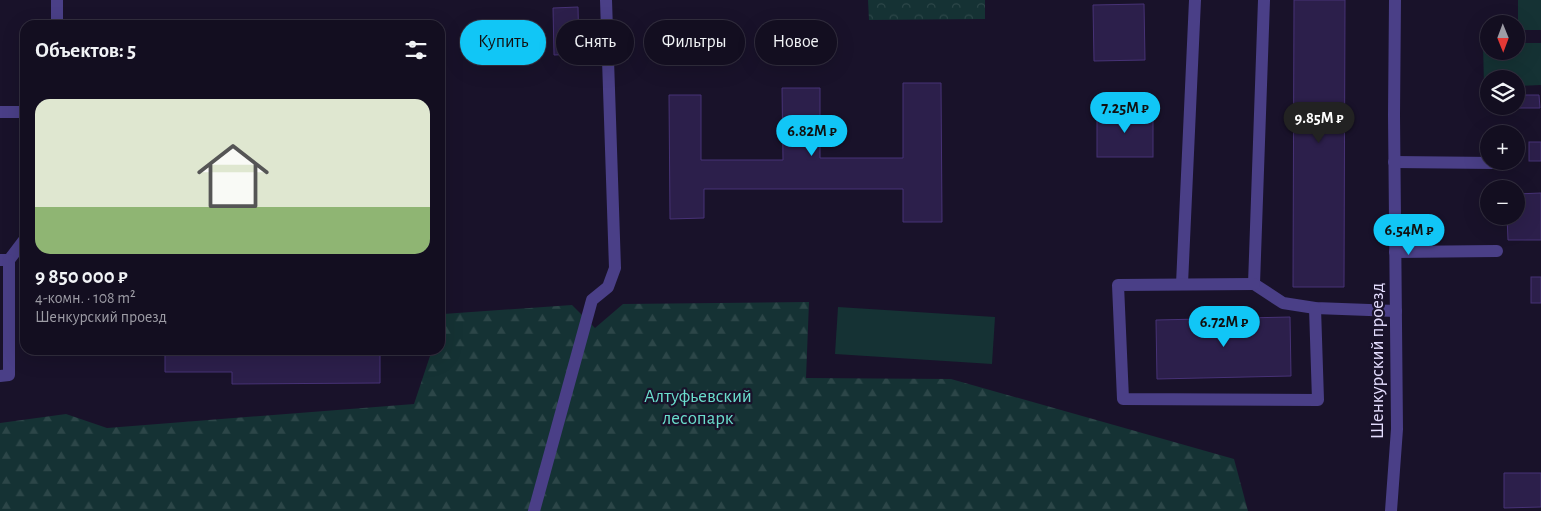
<!DOCTYPE html>
<html lang="ru">
<head>
<meta charset="utf-8">
<style>
	:root { --surface:#130e20; --page:#1c1729; --text:#f1f3f6; --muted:#9d9ca5; --line:#322e3e; --accent:#11c6f6 }
	body { margin:0; font-family:"Alegreya Sans",sans-serif; background:var(--page); color:var(--text); height:100vh; display:flex; flex-direction:column; font-size:19px; white-space:nowrap }
	* { box-sizing:border-box; margin:0 }
	p { font-size:16px; color:var(--muted) }
	.icon { flex:none; width:28px; height:28px; fill:none; stroke:currentColor; stroke-width:2; stroke-linecap:round; stroke-linejoin:round }
	.map { position:relative; flex:1; overflow:hidden }
	.side { position:absolute; left:20px; top:20px; width:425px; height:335px; display:flex; flex-direction:column; background:var(--surface); border-radius:15px; box-shadow:0 5px 20px #0002,0 0 0 1px var(--line) }
	.side>* { flex:none }
	.hud { position:absolute; left:460px; top:20px; width:475px; height:45px; display:flex; gap:10px }
	.needle { width:32px; rotate:179deg }
	.tools { position:absolute; left:1480px; top:15px; display:grid; gap:10px }
	.tools a { display:grid; place-items:center; width:45px; height:45px; border-radius:50%; background:var(--surface); box-shadow:0 5px 20px #0002,0 0 0 1px var(--line); font-size:25px }
	.price { position:absolute; translate:-50% -42px; padding:0 11px; border-radius:18px; background:var(--accent); color:#111; font-size:16px; line-height:32px; filter:drop-shadow(0 1px 2px #0008) }
	.price::after { content:''; position:absolute; left:50%; top:30px; width:15px; height:11px; margin-left:-8px; background:inherit; clip-path:polygon(0 0,100% 0,50% 100%) }
	.price.current { background:#222; color:#fff }
	ul { padding:0; list-style:none }
	li { display:grid; align-content:center; gap:10px; height:265px; padding:0 15px }
	li+li { border-top:1px solid var(--line) }
	li span { display:grid; place-items:center; height:155px; border-radius:15px; color:#555 }
	li>.icon { margin-inline-start:auto }
	span .icon { width:90px; height:90px; fill:#fffc; stroke-width:1 }
	li b { font-size:21px }
	h2 { display:flex; justify-content:space-between; align-items:center; height:60px; padding:0 15px; font-size:21px }
	.chip { padding:0 18px; border-radius:22px; background:var(--surface); box-shadow:0 5px 20px #0002,0 0 0 1px var(--line); font-size:18px; line-height:45px }
	.chip.current { background:var(--accent); color:#111 }
	.map>svg:first-child { display:block }
</style>
</head>
<body>
<div class="map">
<svg width="1541" height="511" viewBox="0 0 1541 511">
	<defs>
		<pattern id="forest-firs" width="22" height="20" patternUnits="userSpaceOnUse" patternTransform="scale(1.25)"><rect width="22" height="20" fill="#153234"/><path d="M5 1l3.5 6h-7zM16 11l3.5 6h-7z" fill="#2c4648"/></pattern>
		<pattern id="park-crowns" width="20" height="18" patternUnits="userSpaceOnUse" patternTransform="scale(1.25)"><rect width="20" height="18" fill="#153234"/><path d="M2 6a3 3 0 1 1 6 0M12 15a3 3 0 1 1 6 0" fill="none" stroke="#2c4648"/></pattern>
	</defs>
	<rect width="100%" height="100%" fill="#19122a"/>
	<polygon fill="url(#forest-firs)" points="809,302 806,378 951,379 1234,459 1248,511 0,511 0,423 66,414 107,428 414,404 432,350 440,350 440,323 443,314 572,305 595,328 623,304"/>
	<polygon fill="url(#park-crowns)" points="868,0 985,0 985,19 869,20"/>
	<g fill="#153234">
		<rect x="1518" y="0" width="23" height="30"/>
		<polygon points="1516,43 1541,43 1541,85 1516,86 1516,79 1489,79 1489,87 1484,87 1483,44 1489,44 1489,51 1516,51"/>
		<polygon points="838,307 995,317 992,364 835,354"/>
	</g>
	<g fill="#2c1f4b" stroke="#473276">
		<polygon points="1294,0 1345,0 1344,287 1293,287"/>
		<polygon points="1144,4 1145,60 1094,61 1093,5"/>
		<polygon points="578,7 579,54 554,55 553,8"/>
		<polygon points="903,83 941,83 942,222 903,222 903,189 704,189 704,218 670,219 669,95 701,95 701,160 783,160 782,88 820,88 820,158 903,158"/>
		<polygon points="1516,95 1539,95 1540,108 1517,108"/>
		<rect x="1097" y="110" width="56" height="47"/>
		<rect x="1529" y="142" width="12" height="19"/>
		<polygon points="1541,193 1541,240 1508,240 1507,216 1516,216 1516,194"/>
		<rect x="1531" y="277" width="10" height="26"/>
		<polygon points="1290,317 1291,376 1157,379 1156,320"/>
		<polygon points="165,350 380,350 380,383 232,384 232,372 165,372"/>
		<polygon points="1504,473 1541,473 1541,507 1504,508"/>
	</g>
	<g fill="none" stroke-linecap="round" stroke-linejoin="round">
		<g stroke="#4a3f87" stroke-width="12">
			<polyline points="57,0 57,25"/>
			<polyline points="1264,0 1254,284 1283,303 1315,308 1396,311"/>
			<polyline points="0,112 25,112"/>
			<polyline points="1394,162 1495,163"/>
			<polyline points="1395,252 1497,251"/>
			<polyline points="0,260 9,260 25,239"/>
			<polyline points="1182,284 1195,0"/>
			<polyline points="1254,284 1118,285 1123,399 1318,400 1315,308"/>
			<polyline points="0,376 9,375 9,260"/>
			<polyline points="534,511 592,300 608,287 615,268 606,0"/>
		</g>
		<polyline stroke="#4a3f87" stroke-width="12" points="1391,511 1397,429 1394,115 1395,0"/>
	</g>
	<g text-anchor="middle" dominant-baseline="central" stroke-width="4.5" stroke-linejoin="round" paint-order="stroke">
		<g font-size="19" fill="#e4ddfe" stroke="#19122a">
			<text transform="translate(1377 361) rotate(-90)">Шенкурский проезд</text>
		</g>
		<g font-size="19" fill="#6addcc" stroke="#19122a">
			<text x="698" y="396">Алтуфьевский<tspan x="698" dy="22">лесопарк</tspan></text>
		</g>
	</g>
</svg>
<div class="tools">
<a><svg class="needle" viewBox="-14 -14 28 28"><path d="M0-13l5 13h-10z" fill="#e53935"/><path d="M0 13l5-13h-10z" fill="#9d9ca5"/></svg></a>
<a><svg class="icon" aria-label="layers" viewBox="0 0 24 24"><path d="M12 4l9 5-9 5-9-5zM3 14l9 5 9-5"/></svg></a>
<a>+</a>
<a>−</a>
</div>
<b class="price" style="left:1125px;top:134px">7.25M ₽</b>
<b class="price current" style="left:1319px;top:144px">9.85M ₽</b>
<b class="price" style="left:812px;top:157px">6.82M ₽</b>
<b class="price" style="left:1409px;top:256px">6.54M ₽</b>
<b class="price" style="left:1224px;top:348px">6.72M ₽</b>
<div class="hud">
<a class="chip current">Купить</a>
<a class="chip">Снять</a>
<a class="chip">Фильтры</a>
<a class="chip">Новое</a>
</div>
<section class="side">
<h2>Объектов: 5<svg class="icon" aria-label="filters" viewBox="0 0 24 24"><path d="M4 7h16M4 17h16"/><circle cx="9" cy="7" r="2"/><circle cx="15" cy="17" r="2"/></svg></h2>
<ul>
<li><span style="background:linear-gradient(#dfe7d0 70%,#8fb573 0)"><svg class="icon" aria-label="home" viewBox="0 0 24 24"><path d="M3 11l9-7 9 7M6 9v11h12V9"/></svg></span><div><b>9 850 000 ₽</b><p>4-комн. · 108 m²</p><p>Шенкурский проезд</p></div></li>
</ul>
</section>
</div>
</body>
</html>
